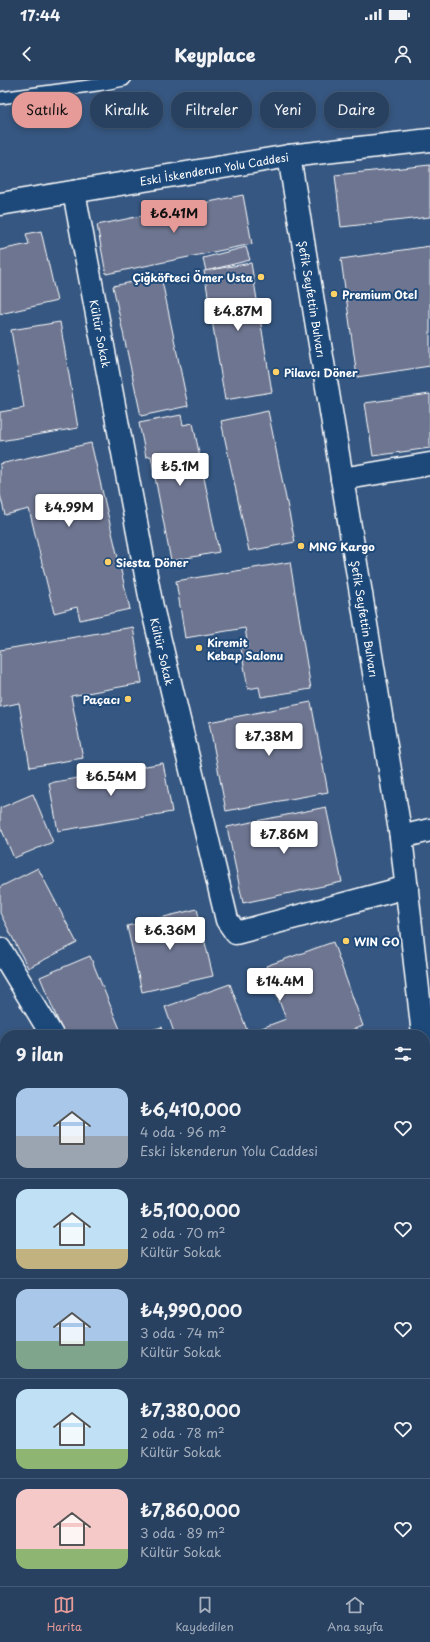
<!DOCTYPE html>
<html lang="tr">
<head>
<meta charset="utf-8">
<style>
	:root { --surface:#284161; --page:#304867; --text:#f1f3f6; --muted:#a5afbd; --line:#445a76; --accent:#e69b98 }
	body { margin:0; font-family:"Playpen Sans",sans-serif; background:var(--page); color:var(--text); height:100vh; display:flex; flex-direction:column; font-size:15px; white-space:nowrap }
	* { box-sizing:border-box; margin:0 }
	p { font-size:13px; color:var(--muted) }
	.icon { flex:none; width:22px; height:22px; fill:none; stroke:currentColor; stroke-width:2; stroke-linecap:round; stroke-linejoin:round }
	.map { position:relative; flex:1; overflow:hidden }
	.panel { position:absolute; left:0px; top:950px; width:430px; height:556px; display:flex; flex-direction:column; background:var(--surface); border-radius:16px 16px 0 0; box-shadow:0 2px 6px #0003,0 0 0 1px var(--line) }
	.panel>* { flex:none }
	.top-card { position:absolute; left:12px; top:12px; width:406px; height:36px; display:flex; gap:8px }
	.price { position:absolute; translate:-50% -34px; padding:0 9px; border-radius:4px; background:#fff; color:#222; font-size:13px; line-height:26px; filter:drop-shadow(0 1px 2px #0008) }
	.price::after { content:''; position:absolute; left:50%; top:24px; width:12px; height:9px; margin-left:-6px; background:inherit; clip-path:polygon(0 0,100% 0,50% 100%) }
	.price.on { background:var(--accent); color:#111 }
	ul { padding:0; list-style:none }
	li { display:flex; align-items:center; gap:12px; height:100px; padding:0 16px }
	li+li { border-top:1px solid var(--line) }
	li span { display:grid; place-items:center; flex:none; width:112px; height:80px; border-radius:12px; color:#555 }
	li>.icon { margin-inline-start:auto }
	span .icon { width:48px; height:48px; fill:#fffc; stroke-width:1 }
	li b { font-size:17px }
	h2 { display:flex; justify-content:space-between; align-items:center; height:48px; padding:0 16px; font-size:17px }
	.tag { padding:0 14px; border-radius:16px; background:var(--surface); box-shadow:0 2px 6px #0003,0 0 0 1px var(--line); font-size:14px; line-height:36px }
	.tag.on { background:var(--accent); color:#111 }
	.status { display:flex; justify-content:space-between; align-items:center; height:28px; padding:0 20px; background:var(--surface); direction:ltr }
	.status svg { height:11px; fill:currentColor }
	header { display:flex; justify-content:space-between; align-items:center; height:52px; padding:0 16px; background:var(--surface); font-size:18px; font-weight:800 }
	.dock { display:flex; justify-content:space-around; align-items:center; height:56px; border-top:1px solid var(--line); background:var(--surface); font-size:11px; color:var(--muted) }
	.dock a { display:grid; justify-items:center; gap:2px }
	.dock .on { color:var(--accent) }
	.map>svg:first-child { display:block }
</style>
</head>
<body>
<div class="status"><b>17:44</b><svg viewBox="0 0 49 12"><path d="M0 12V9h3v3zM5 12V6h3v6zM10 12V3h3v9zM15 12V0h3v12zM26 1h20v11H26zM47 4h2v5h-2z"/></svg></div>
<header><svg class="icon" aria-label="back" viewBox="0 0 24 24"><path d="M15 5l-7 7 7 7"/></svg>Keyplace<svg class="icon" aria-label="person" viewBox="0 0 24 24"><circle cx="12" cy="8" r="4"/><path d="M4 21q1-7 8-7t8 7"/></svg></header>
<div class="map">
<svg width="430" height="1506" viewBox="0 0 430 1506">
	<rect width="100%" height="100%" fill="#365781"/>
	<filter id="ink" filterUnits="userSpaceOnUse"><feTurbulence type="fractalNoise" baseFrequency=".025" numOctaves="2"/><feDisplacementMap in="SourceGraphic" scale="8" xChannelSelector="R" yChannelSelector="G"/><feConvolveMatrix kernelMatrix="1 2 1 2 8 2 1 2 1" color-interpolation-filters="sRGB"/></filter>
	<g filter="url(#ink)">
		<g fill="#6d7490" stroke="#fff">
			<polygon points="430,85 430,137 341,147 335,95"/>
			<polygon points="243,115 252,164 106,194 97,145"/>
			<polygon points="41,151 57,221 0,234 0,170 29,164 26,154"/>
			<polygon points="430,166 430,286 357,297 341,179"/>
			<polygon points="246,167 250,180 206,191 203,178"/>
			<polygon points="251,183 272,312 225,320 204,191"/>
			<polygon points="161,196 188,326 141,336 113,206"/>
			<polygon points="60,242 78,348 0,361 0,332 24,328 11,250"/>
			<polygon points="430,314 430,368 373,376 365,323"/>
			<polygon points="268,331 295,462 249,471 221,341"/>
			<polygon points="181,335 183,345 193,343 219,472 171,481 151,376 146,377 139,343"/>
			<polygon points="91,363 130,529 80,540 77,527 54,533 29,429 5,435 0,414 0,384"/>
			<polygon points="290,482 311,609 261,617 259,607 248,609 241,568 248,567 245,548 185,558 176,501"/>
			<polygon points="133,547 142,603 71,616 83,678 30,687 19,623 0,627 0,570"/>
			<polygon points="311,622 328,712 226,731 209,642"/>
			<polygon points="163,683 172,732 58,751 49,703"/>
			<polygon points="33,714 53,762 14,778 0,746 0,728"/>
			<polygon points="326,727 342,802 243,823 227,747"/>
			<polygon points="38,788 77,863 28,888 0,833 0,807"/>
			<polygon points="197,829 213,896 142,912 127,846"/>
			<polygon points="333,862 363,946 338,955 175,955 165,927 230,904 248,953 286,939 266,886"/>
			<polygon points="90,876 122,954 119,955 64,955 40,897"/>
			<polygon points="162,947 164,955 132,955"/>
			<polygon points="5,967 5,1044 0,1046 0,969"/>
			<polygon points="117,1501 168,1501 170,1506 119,1506"/>
			<polygon points="198,1501 277,1501 278,1504 272,1506 200,1506"/>
		</g>
		<g fill="none" stroke-linecap="round" stroke-linejoin="round">
			<g stroke="#fff" stroke-width="14">
				<polyline id="service" points="0,18 104,4 124,0"/>
			</g>
			<g stroke="#fff" stroke-width="25">
				<g id="minor">
					<path id="s1" d="M289,76L401,757L423,955"/>
					<path id="s2" d="M74,112L152,527L227,840L236,853L407,807"/>
					<polyline points="342,399 430,384"/>
					<polyline points="401,757 430,750"/>
					<polyline points="0,869 52,955"/>
					<polyline points="425,972 430,1019"/>
					<polyline points="0,1161 5,1160"/>
					<polyline points="425,1208 430,1207"/>
					<polyline points="321,1501 324,1506"/>
				</g>
			</g>
			<g stroke="#fff" stroke-width="25">
				<g id="tertiary">
					<path id="s3" d="M0,124L289,76L430,60"/>
				</g>
			</g>
			<use href="#service" stroke="#1f4a7a" stroke-width="11"/>
			<use href="#minor" stroke="#1f4a7a" stroke-width="22"/>
			<use href="#tertiary" stroke="#1f4a7a" stroke-width="22"/>
		</g>
	</g>
	<g fill="#ffd166" stroke="#1f4a7a" stroke-width="1.5">
		<circle cx="261" cy="197" r="4"/>
		<circle cx="334" cy="214" r="4"/>
		<circle cx="276" cy="292" r="4"/>
		<circle cx="301" cy="466" r="4"/>
		<circle cx="108" cy="482" r="4"/>
		<circle cx="199" cy="568" r="4"/>
		<circle cx="128" cy="619" r="4"/>
		<circle cx="346" cy="861" r="4"/>
	</g>
	<g text-anchor="middle" dominant-baseline="central" stroke-width="4" stroke-linejoin="round" paint-order="stroke">
		<g font-size="11" fill="#fff" stroke="#1f4a7a">
			<text stroke="none"><textPath href="#s3" startOffset="217">Eski İskenderun Yolu Caddesi</textPath></text>
			<text stroke="none"><textPath href="#s1" startOffset="145">Şefik Seyfettin Bulvarı</textPath></text>
			<text stroke="none"><textPath href="#s2" startOffset="144">Kültür Sokak</textPath></text>
			<text stroke="none"><textPath href="#s1" startOffset="469">Şefik Seyfettin Bulvarı</textPath></text>
			<text stroke="none"><textPath href="#s2" startOffset="468">Kültür Sokak</textPath></text>
		</g>
		<g font-size="11" font-weight="bold" fill="#fff" stroke="#1f4a7a" text-anchor="start">
			<text x="253" y="197" text-anchor="end">Çiğköfteci Ömer Usta</text>
			<text x="342" y="214">Premium Otel</text>
			<text x="284" y="292">Pilavcı Döner</text>
			<text x="309" y="466">MNG Kargo</text>
			<text x="116" y="482">Siesta Döner</text>
			<text x="207" y="562">Kiremit<tspan x="207" dy="13">Kebap Salonu</tspan></text>
			<text x="120" y="619" text-anchor="end">Paçacı</text>
			<text x="354" y="861">WIN GO</text>
		</g>
	</g>
</svg>
<b class="price on" style="left:174px;top:154px">₺6.41M</b>
<b class="price" style="left:238px;top:252px">₺4.87M</b>
<b class="price" style="left:180px;top:407px">₺5.1M</b>
<b class="price" style="left:69px;top:448px">₺4.99M</b>
<b class="price" style="left:269px;top:677px">₺7.38M</b>
<b class="price" style="left:111px;top:717px">₺6.54M</b>
<b class="price" style="left:284px;top:775px">₺7.86M</b>
<b class="price" style="left:170px;top:871px">₺6.36M</b>
<b class="price" style="left:280px;top:922px">₺14.4M</b>
<div class="top-card">
<a class="tag on">Satılık</a>
<a class="tag">Kiralık</a>
<a class="tag">Filtreler</a>
<a class="tag">Yeni</a>
<a class="tag">Daire</a>
</div>
<section class="panel">
<h2>9 ilan<svg class="icon" aria-label="filters" viewBox="0 0 24 24"><path d="M4 7h16M4 17h16"/><circle cx="9" cy="7" r="2"/><circle cx="15" cy="17" r="2"/></svg></h2>
<ul>
<li><span style="background:linear-gradient(#a9c7e8 60%,#9aa5b1 0)"><svg class="icon" aria-label="home" viewBox="0 0 24 24"><path d="M3 11l9-7 9 7M6 9v11h12V9"/></svg></span><div><b>₺6,410,000</b><p>4 oda · 96 m²</p><p>Eski İskenderun Yolu Caddesi</p></div><svg class="icon" aria-label="heart" viewBox="0 0 24 24"><path d="M12 20l-8-8c-3-5 5-10 8-4 3-6 11-1 8 4z"/></svg></li>
<li><span style="background:linear-gradient(#bfe0f5 75%,#c2b280 0)"><svg class="icon" aria-label="home" viewBox="0 0 24 24"><path d="M3 11l9-7 9 7M6 9v11h12V9"/></svg></span><div><b>₺5,100,000</b><p>2 oda · 70 m²</p><p>Kültür Sokak</p></div><svg class="icon" aria-label="heart" viewBox="0 0 24 24"><path d="M12 20l-8-8c-3-5 5-10 8-4 3-6 11-1 8 4z"/></svg></li>
<li><span style="background:linear-gradient(#a9c7e8 65%,#7fa58c 0)"><svg class="icon" aria-label="home" viewBox="0 0 24 24"><path d="M3 11l9-7 9 7M6 9v11h12V9"/></svg></span><div><b>₺4,990,000</b><p>3 oda · 74 m²</p><p>Kültür Sokak</p></div><svg class="icon" aria-label="heart" viewBox="0 0 24 24"><path d="M12 20l-8-8c-3-5 5-10 8-4 3-6 11-1 8 4z"/></svg></li>
<li><span style="background:linear-gradient(#bfe0f5 75%,#8fb573 0)"><svg class="icon" aria-label="home" viewBox="0 0 24 24"><path d="M3 11l9-7 9 7M6 9v11h12V9"/></svg></span><div><b>₺7,380,000</b><p>2 oda · 78 m²</p><p>Kültür Sokak</p></div><svg class="icon" aria-label="heart" viewBox="0 0 24 24"><path d="M12 20l-8-8c-3-5 5-10 8-4 3-6 11-1 8 4z"/></svg></li>
<li><span style="background:linear-gradient(#f6c9c9 75%,#8fb573 0)"><svg class="icon" aria-label="home" viewBox="0 0 24 24"><path d="M3 11l9-7 9 7M6 9v11h12V9"/></svg></span><div><b>₺7,860,000</b><p>3 oda · 89 m²</p><p>Kültür Sokak</p></div><svg class="icon" aria-label="heart" viewBox="0 0 24 24"><path d="M12 20l-8-8c-3-5 5-10 8-4 3-6 11-1 8 4z"/></svg></li>
</ul>
</section>
</div>
<nav class="dock">
<a class="on"><svg class="icon" aria-label="map" viewBox="0 0 24 24"><path d="M3 6l6-2 6 2 6-2v14l-6 2-6-2-6 2zM9 4v14M15 6v14"/></svg>Harita</a>
<a><svg class="icon" aria-label="saved" viewBox="0 0 24 24"><path d="M7 4h10v16l-5-4-5 4z"/></svg>Kaydedilen</a>
<a><svg class="icon" aria-label="home" viewBox="0 0 24 24"><path d="M3 11l9-7 9 7M6 9v11h12V9"/></svg>Ana sayfa</a>
</nav>
</body>
</html>
